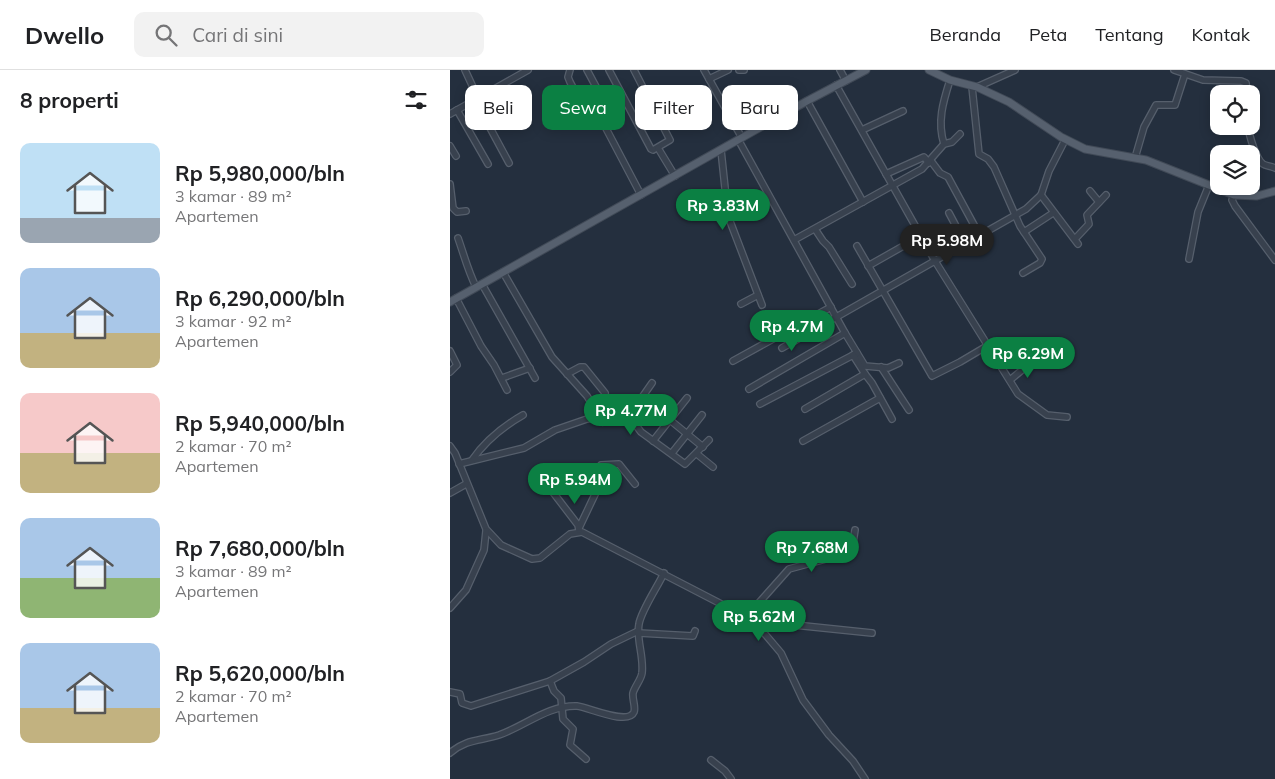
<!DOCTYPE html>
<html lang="id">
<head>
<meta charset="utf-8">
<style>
	:root { --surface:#fff; --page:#f2f2f2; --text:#202124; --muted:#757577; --line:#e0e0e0; --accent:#0b8043 }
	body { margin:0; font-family:Mulish,sans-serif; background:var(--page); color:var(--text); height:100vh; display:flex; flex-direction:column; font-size:19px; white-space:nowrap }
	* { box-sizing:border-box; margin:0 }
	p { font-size:16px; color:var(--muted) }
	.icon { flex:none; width:28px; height:28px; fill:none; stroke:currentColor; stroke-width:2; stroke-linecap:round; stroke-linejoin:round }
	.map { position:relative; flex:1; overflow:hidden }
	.sheet { display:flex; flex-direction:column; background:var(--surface); width:450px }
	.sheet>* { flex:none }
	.banner { position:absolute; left:15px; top:15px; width:475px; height:45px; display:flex; gap:10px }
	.fabs { position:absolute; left:760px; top:15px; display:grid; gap:10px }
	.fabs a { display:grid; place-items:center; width:50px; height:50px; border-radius:10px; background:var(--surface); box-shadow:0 2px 12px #0003; font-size:25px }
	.price { position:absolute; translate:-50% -42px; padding:0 11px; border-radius:18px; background:var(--accent); color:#fff; font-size:16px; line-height:32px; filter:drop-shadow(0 1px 2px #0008) }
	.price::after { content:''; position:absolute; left:50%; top:30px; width:15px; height:11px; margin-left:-8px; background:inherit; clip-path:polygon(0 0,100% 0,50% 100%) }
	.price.selected { background:#222; color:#fff }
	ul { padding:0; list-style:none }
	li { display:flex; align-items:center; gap:15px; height:125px; padding:0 20px }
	li span { display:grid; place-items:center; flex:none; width:140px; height:100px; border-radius:10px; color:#555 }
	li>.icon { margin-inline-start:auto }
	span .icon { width:60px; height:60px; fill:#fffc; stroke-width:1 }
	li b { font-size:21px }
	h2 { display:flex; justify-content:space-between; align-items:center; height:60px; padding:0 20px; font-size:21px }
	.chip { padding:0 18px; border-radius:10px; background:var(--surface); box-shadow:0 2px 12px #0003; font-size:18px; line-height:45px }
	.chip.selected { background:var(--accent); color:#fff }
	header { display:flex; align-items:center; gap:30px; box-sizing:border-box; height:70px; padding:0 25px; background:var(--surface); border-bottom:1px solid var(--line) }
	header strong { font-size:24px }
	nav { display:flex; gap:28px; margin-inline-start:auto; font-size:18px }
	.search { width:350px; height:45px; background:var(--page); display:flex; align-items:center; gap:12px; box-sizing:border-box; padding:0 18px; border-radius:10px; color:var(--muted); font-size:19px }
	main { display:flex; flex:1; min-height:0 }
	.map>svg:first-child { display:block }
</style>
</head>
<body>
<header>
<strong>Dwello</strong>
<div class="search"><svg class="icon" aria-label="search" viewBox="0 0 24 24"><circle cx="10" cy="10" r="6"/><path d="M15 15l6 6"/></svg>Cari di sini</div>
<nav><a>Beranda</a><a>Peta</a><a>Tentang</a><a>Kontak</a></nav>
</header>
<main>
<section class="sheet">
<h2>8 properti<svg class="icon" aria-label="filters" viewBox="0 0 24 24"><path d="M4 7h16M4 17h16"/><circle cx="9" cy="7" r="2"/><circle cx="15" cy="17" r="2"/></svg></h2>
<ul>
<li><span style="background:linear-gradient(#bfe0f5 75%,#9aa5b1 0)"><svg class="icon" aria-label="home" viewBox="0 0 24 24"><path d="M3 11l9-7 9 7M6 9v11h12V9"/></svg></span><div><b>Rp 5,980,000/bln</b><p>3 kamar · 89 m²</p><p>Apartemen</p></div></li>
<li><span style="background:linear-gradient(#a9c7e8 65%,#c2b280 0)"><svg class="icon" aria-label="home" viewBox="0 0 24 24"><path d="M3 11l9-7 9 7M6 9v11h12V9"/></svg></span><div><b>Rp 6,290,000/bln</b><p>3 kamar · 92 m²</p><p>Apartemen</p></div></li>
<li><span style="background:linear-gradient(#f6c9c9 60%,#c2b280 0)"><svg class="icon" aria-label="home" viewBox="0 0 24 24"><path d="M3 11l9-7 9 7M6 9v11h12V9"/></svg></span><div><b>Rp 5,940,000/bln</b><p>2 kamar · 70 m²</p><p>Apartemen</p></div></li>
<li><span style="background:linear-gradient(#a9c7e8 60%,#8fb573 0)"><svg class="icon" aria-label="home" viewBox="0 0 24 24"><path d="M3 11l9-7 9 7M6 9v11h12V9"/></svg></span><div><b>Rp 7,680,000/bln</b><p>3 kamar · 89 m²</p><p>Apartemen</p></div></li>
<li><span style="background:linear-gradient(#a9c7e8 65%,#c2b280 0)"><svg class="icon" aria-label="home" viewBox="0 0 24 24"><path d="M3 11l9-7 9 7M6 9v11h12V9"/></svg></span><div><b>Rp 5,620,000/bln</b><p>2 kamar · 70 m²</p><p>Apartemen</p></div></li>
</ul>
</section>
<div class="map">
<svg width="825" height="709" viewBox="0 0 825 709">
	<rect width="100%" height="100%" fill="#242f3e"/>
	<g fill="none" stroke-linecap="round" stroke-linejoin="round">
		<g stroke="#565f6c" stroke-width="8">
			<g id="minor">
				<polyline points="15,0 28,28"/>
				<polyline points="120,0 118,7 120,12 141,51 150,47 172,25"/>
				<polyline points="137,0 158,39"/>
				<polyline points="159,0 201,79 203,80 220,70 184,0"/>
				<polyline points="254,0 292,68"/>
				<polyline points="289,0 294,0"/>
				<polyline points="390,0 396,11"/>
				<polyline points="724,0 753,10 791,11 796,13 797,24"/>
				<polyline points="259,9 278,0"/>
				<polyline points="386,15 485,191 568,324 597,345 617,347"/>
				<polyline points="522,17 529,84 538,89 544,97 570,156 592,189 590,193 573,203"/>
				<polyline points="527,17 565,0"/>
				<polyline points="25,30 59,93"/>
				<polyline points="357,31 413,132"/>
				<polyline points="7,40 38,94"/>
				<polyline points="0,44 78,0"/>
				<polyline points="150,47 191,125"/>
				<path d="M798,56C799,65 806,89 813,94C816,96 821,96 825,98"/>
				<polyline points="412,60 453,41"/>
				<polyline points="289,71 395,263 415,296 438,298 449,293"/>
				<path d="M494,74C487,52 493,32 500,10"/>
				<polyline points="0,76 6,86"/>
				<polyline points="208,78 225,106"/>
				<polyline points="271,80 278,146 312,235"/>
				<polyline points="685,88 694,57 706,35 725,35 735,4"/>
				<polyline points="481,91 490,103 498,107 530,166"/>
				<polyline points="436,104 474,87 479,93"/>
				<polyline points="0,114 3,138 7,142 16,141"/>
				<polyline points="640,121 649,132"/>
				<polyline points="591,125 628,174"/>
				<polyline points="784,125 782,130 785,136 825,190"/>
				<polyline points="499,143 516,175"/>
				<polyline points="365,159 373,171 379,177 402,214"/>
				<polyline points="574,162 603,143"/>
				<path d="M8,168C14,185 18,201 26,217"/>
				<polyline points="625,169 639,154 637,145 656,125"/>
				<polyline points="344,170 472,99 494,74 502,72 510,64"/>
				<polyline points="407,176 482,306 510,292 537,276"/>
				<polyline points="739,189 748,142 759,115"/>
				<polyline points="418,196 471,166"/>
				<polyline points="53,202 102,287 137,326 153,352"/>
				<polyline points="32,214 85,308"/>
				<polyline points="6,228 31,276 44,295 57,320"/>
				<polyline points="291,234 308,225"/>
				<polyline points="332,278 576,139 591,125 599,101 615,70"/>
				<polyline points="0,281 7,295 0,302"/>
				<polyline points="283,291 381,237"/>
				<polyline points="431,297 459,340"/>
				<polyline points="117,304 130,297 134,297 155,323"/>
				<polyline points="415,304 422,313 442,349"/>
				<polyline points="52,308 80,298"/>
				<polyline points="560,310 583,291"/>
				<polyline points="299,319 395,263"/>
				<polyline points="310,334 407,283"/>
				<polyline points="355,339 415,304 403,285"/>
				<polyline points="179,346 202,313"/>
				<polyline points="220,350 253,377"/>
				<polyline points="203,371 237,328"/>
				<polyline points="353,371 430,328"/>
				<polyline points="0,376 5,383 36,459 51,475 82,489 90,488 120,464 132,462 279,538 299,544 306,551 422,563"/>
				<polyline points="222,383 252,345"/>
				<polyline points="247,384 263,397"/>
				<path d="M22,390C36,370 52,357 73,345"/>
				<polyline points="9,394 74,378 105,360 137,349 143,348 152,352 179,346 191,362 235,394 259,370"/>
				<polyline points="92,408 128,455 129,460"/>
				<polyline points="0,423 16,414"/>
				<polyline points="129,458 148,418 151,395 169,394 185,414"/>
				<polyline points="0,538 16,520 34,480 36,461"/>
				<polyline points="299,544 339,499 387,486 399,480 403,473 405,460"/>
				<polyline points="303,550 331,583 353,630 379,665 403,691 415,709"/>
				<polyline points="189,563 243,566 245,561"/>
				<polyline points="100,611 104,621 111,628 113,649 123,659 120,675 136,689"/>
				<polyline points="0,622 10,624 12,633 21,636 100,611 134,592 161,574 188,561"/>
				<path d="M0,683C16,669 30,671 49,665C75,656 98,635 127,636C138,637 178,656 184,642C186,637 182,629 183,623C185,616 191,610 192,603C194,586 186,569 189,554C191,541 208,516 214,503"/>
				<polyline points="261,690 275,701 281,709"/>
			</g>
		</g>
		<g stroke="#414a57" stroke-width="9">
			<g id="major">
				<polyline points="479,0 500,10 527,17 559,32 611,67 635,79 696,90 784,125 807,126 825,121"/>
				<polyline points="0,232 357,31 416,0"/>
			</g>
		</g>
		<use href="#minor" stroke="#38414e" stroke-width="5.5"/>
		<use href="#major" stroke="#56606e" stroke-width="7"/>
	</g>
</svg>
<div class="fabs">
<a><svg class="icon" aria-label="locate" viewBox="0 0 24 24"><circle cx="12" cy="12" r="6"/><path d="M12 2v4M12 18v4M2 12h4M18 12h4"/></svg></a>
<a><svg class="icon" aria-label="layers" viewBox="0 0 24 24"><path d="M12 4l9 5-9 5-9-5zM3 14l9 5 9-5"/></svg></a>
</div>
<b class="price" style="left:273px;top:161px">Rp 3.83M</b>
<b class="price selected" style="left:497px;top:196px">Rp 5.98M</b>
<b class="price" style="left:342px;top:282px">Rp 4.7M</b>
<b class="price" style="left:578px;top:309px">Rp 6.29M</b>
<b class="price" style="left:181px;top:366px">Rp 4.77M</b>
<b class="price" style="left:125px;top:435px">Rp 5.94M</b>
<b class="price" style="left:362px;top:503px">Rp 7.68M</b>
<b class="price" style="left:309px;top:572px">Rp 5.62M</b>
<div class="banner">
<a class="chip">Beli</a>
<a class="chip selected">Sewa</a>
<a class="chip">Filter</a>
<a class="chip">Baru</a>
</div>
</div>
</main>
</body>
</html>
